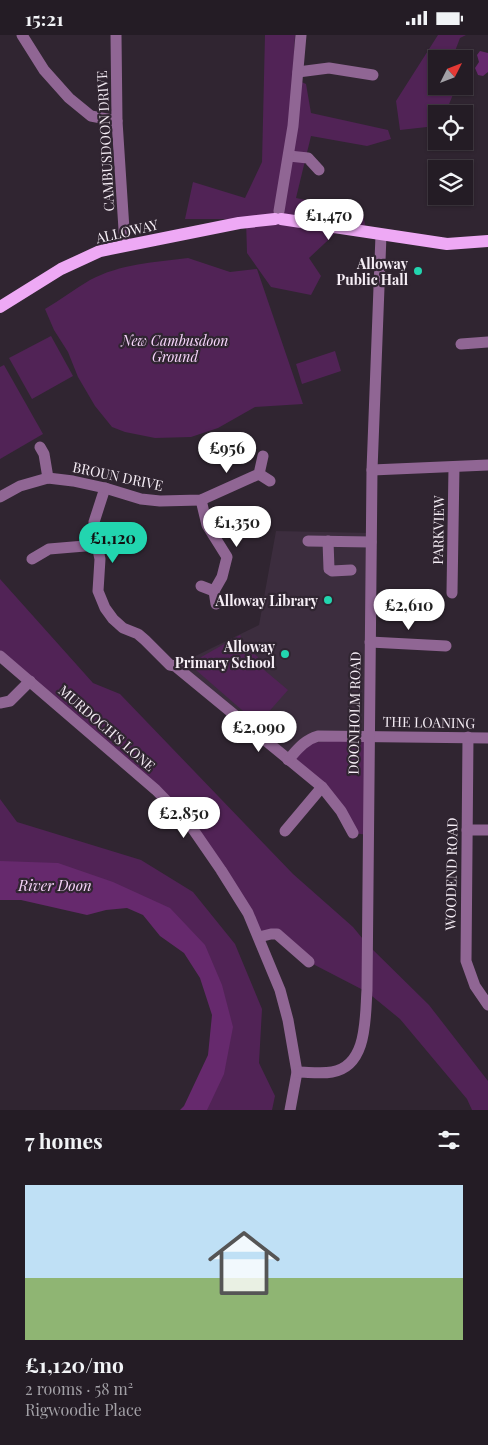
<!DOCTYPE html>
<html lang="en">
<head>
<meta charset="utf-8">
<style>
	:root { --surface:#241c25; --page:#2c252d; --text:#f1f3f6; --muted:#a3a1a7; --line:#413a42; --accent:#22d5af }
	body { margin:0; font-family:"Playfair Display",serif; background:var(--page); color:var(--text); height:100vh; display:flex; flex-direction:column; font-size:19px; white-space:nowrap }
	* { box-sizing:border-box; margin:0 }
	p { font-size:16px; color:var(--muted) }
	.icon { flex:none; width:28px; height:28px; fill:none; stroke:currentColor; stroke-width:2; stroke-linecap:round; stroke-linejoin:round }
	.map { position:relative; height:1075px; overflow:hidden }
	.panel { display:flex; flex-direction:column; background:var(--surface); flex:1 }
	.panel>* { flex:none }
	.needle { width:32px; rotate:48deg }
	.controls { position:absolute; left:428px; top:15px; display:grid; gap:10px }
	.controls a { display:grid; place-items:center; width:45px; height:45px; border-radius:0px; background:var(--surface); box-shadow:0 1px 4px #0004,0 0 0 1px var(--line); font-size:25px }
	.price { position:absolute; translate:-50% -42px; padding:0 11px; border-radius:18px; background:#fff; color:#222; font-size:16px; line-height:32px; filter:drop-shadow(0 1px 2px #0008) }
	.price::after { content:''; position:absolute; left:50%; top:30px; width:15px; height:11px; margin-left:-8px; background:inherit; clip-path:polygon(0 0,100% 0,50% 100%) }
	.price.selected { background:var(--accent); color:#111 }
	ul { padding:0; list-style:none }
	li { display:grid; align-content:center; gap:10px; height:265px; padding:0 25px }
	li span { display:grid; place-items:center; height:155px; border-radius:0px; color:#555 }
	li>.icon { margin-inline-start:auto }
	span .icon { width:90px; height:90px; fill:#fffc; stroke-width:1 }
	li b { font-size:21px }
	h2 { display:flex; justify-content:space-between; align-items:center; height:60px; padding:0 25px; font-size:21px }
	.status { display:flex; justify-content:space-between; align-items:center; height:35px; padding:0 25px; background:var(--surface); direction:ltr }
	.status svg { height:14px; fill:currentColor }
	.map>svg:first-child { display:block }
</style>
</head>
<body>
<div class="status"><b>15:21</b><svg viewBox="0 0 49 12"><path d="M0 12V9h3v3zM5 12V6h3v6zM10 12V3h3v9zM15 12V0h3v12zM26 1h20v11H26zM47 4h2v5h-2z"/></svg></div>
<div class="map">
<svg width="488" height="1075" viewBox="0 0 488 1075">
	<rect width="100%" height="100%" fill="#302531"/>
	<polygon fill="#3c2d3e" points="276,496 371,498 369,701 288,725 175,631 259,590"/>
	<g fill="#512356">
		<polygon points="265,0 295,0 293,43 306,49 311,78 388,95 391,104 367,111 311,101 296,163 363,177 365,190 340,194 309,223 321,241 311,260 271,252 247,218 246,184 185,184 193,147 245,163 262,127"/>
		<polygon points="438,0 466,0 460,3 452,24 436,24 436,51 453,51 454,57 445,79 436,79 436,91 400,95 396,66"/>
		<path d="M188,223L230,237L257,234L303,369L255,372L218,393L191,402L155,403L125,397L112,392L95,371L78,342L68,317L54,295L45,274C60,265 75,254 90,245C120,229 155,227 188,223Z"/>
		<polygon points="51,301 73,341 32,364 9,323"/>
		<polygon points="335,316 341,336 302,349 296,329"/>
		<polygon points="4,330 43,399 0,424 0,332"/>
		<polygon points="0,544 93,648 120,659 293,839 353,892 367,909 429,970 488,1046 488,1075 472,1075 467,1064 400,984 367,957 309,927 280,901 259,902 190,790 0,621"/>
		<polygon points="240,600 246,613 258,622 257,629 288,655 258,689 189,629"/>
		<polygon points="369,701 368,800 353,798 347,786 288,725 303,709"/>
		<polygon points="0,764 17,787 141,825 193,857 235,909 262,974 259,1028 275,1061 272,1075 198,1075 227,997 206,921 164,872 0,828"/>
	</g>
	<g fill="#66296d">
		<polygon points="480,16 488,18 488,37 483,41 478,40 475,33 479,27 477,20"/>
		<polygon points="0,826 58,828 113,847 170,873 205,910 222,950 233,992 224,1039 207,1075 180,1075 184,1071 208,1020 212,980 200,943 184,918 160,901 143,880 127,873 106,875 87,880 21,865 0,865"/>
	</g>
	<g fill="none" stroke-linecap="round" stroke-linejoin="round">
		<g stroke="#906694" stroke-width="11">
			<polyline points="22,0 44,35 69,63 91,81 117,86"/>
			<polyline points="116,0 117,86 125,210"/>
			<polyline points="298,37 329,33 373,40"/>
			<polyline points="289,121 308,123 319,135"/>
			<polyline points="279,176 293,91 301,0"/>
			<polyline points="461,309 488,307"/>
			<polyline points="40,412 44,419 48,443"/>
			<polyline points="372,435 488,430"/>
			<polyline points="259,439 270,446"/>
			<polyline points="105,453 94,487 95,501 100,524 98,556 105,573 113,584 123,593 138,599 145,605 170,630 175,631 322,752 341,776 353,798"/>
			<polyline points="0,462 20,451 48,443 73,446 105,453 141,464 160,466 201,465 259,439 263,421"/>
			<polyline points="201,465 207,490 227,522 222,542 214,556 216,569"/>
			<polyline points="308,506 371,507"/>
			<polyline points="328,506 329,534 332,536 351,535"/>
			<polyline points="32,524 49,514 97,510"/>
			<polyline points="201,551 214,556"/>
			<polyline points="452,558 454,432"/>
			<polyline points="370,607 446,611"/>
			<polyline points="0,621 156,755 190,790 221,835 248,878 280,955 288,985 297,1037 290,1075"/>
			<polyline points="0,668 10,666 30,646"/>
			<polyline points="468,702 466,926 475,951 488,970"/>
			<path d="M288,725C297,715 304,705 318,701L488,703"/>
			<polyline points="467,795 488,795"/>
			<polyline points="285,796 322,752"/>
			<polyline points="259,902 271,899 277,899 309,927"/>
			<path d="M297,1037C308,1037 321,1039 332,1037C368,1031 365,982 367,955L372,435L381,200"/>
		</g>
		<g stroke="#eea9f5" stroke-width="12">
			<polyline points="281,184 447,209 488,206"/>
			<polyline points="0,272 61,234 100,216 239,188 275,184"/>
		</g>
	</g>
	<g fill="#22d5af" stroke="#302531" stroke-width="2">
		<circle cx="418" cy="236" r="5"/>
		<circle cx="328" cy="565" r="5"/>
		<circle cx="285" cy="619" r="5"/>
	</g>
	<g text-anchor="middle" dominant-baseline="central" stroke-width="4.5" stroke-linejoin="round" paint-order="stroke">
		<g font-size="14" fill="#f5edf5" stroke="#302531">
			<text transform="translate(105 106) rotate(-93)">CAMBUSDOON DRIVE</text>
			<text transform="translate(127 196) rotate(-13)">ALLOWAY</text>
			<text transform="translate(118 441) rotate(12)">BROUN DRIVE</text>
			<text transform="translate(438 495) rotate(-89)">PARKVIEW</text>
			<text transform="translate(354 678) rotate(-89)">DOONHOLM ROAD</text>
			<text transform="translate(429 687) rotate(1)">THE LOANING</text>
			<text transform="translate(107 693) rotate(41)">MURDOCH'S LONE</text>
			<text transform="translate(451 839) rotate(-89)">WOODEND ROAD</text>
		</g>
		<g font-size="14" font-weight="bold" fill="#f5edf5" stroke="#302531" text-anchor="end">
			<text x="408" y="228">Alloway<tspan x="408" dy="16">Public Hall</tspan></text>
			<text x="318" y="565">Alloway Library</text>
			<text x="275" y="611">Alloway<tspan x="275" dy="16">Primary School</tspan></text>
		</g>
		<g font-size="14" font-style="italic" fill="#f9d7fd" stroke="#302531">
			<text x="175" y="305">New Cambusdoon<tspan x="175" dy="16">Ground</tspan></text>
		</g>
		<g font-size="15" font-style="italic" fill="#f7d5fb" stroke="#302531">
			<text x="55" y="850">River Doon</text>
		</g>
	</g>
</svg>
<div class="controls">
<a><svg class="needle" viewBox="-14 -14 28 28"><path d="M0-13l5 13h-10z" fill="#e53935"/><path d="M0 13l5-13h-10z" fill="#a3a1a7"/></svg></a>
<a><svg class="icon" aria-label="locate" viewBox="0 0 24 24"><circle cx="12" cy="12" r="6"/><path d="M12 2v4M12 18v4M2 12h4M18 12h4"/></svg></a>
<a><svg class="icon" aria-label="layers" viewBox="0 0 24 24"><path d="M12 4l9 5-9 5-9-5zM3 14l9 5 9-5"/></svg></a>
</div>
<b class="price" style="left:329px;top:206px">£1,470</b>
<b class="price" style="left:227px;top:439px">£956</b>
<b class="price" style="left:237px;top:513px">£1,350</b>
<b class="price selected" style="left:113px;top:529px">£1,120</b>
<b class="price" style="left:409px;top:596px">£2,610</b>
<b class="price" style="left:259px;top:718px">£2,090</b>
<b class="price" style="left:184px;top:804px">£2,850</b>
</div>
<section class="panel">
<h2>7 homes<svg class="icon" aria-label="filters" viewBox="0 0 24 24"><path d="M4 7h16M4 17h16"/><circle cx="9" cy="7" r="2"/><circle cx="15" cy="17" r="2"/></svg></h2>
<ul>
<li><span style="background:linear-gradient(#bfe0f5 60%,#8fb573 0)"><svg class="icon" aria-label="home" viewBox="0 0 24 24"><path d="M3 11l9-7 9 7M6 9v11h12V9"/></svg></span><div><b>£1,120/mo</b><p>2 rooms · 58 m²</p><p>Rigwoodie Place</p></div></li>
</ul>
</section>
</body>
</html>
